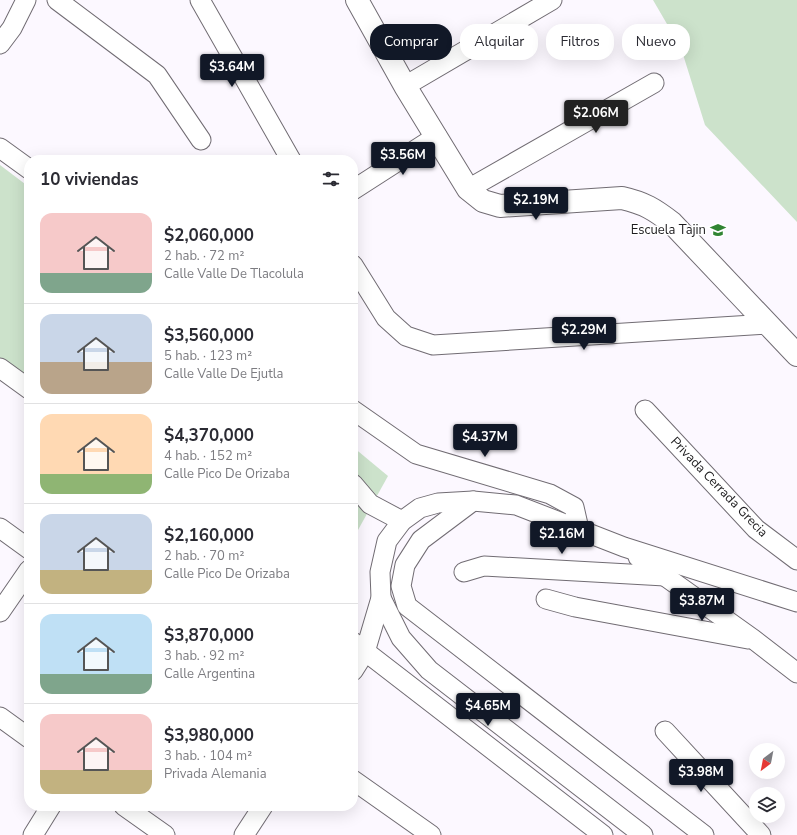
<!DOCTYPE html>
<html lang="es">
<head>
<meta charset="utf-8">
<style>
	:root { --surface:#fff; --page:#f2f2f3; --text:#2b2b33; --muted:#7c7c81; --line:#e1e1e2; --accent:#111827 }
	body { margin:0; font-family:"Nunito Sans",sans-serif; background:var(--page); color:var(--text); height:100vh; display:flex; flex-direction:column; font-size:15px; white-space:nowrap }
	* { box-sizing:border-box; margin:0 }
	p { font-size:13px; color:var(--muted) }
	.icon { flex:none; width:22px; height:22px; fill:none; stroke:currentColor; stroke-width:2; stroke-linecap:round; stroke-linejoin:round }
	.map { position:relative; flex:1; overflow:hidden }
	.details { position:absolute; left:24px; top:155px; width:334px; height:656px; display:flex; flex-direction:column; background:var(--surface); border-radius:16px; box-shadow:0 4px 16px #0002 }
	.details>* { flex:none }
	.guide { position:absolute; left:370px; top:24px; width:367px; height:36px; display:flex; gap:8px }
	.needle { width:26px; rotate:212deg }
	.tools { position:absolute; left:749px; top:743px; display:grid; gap:8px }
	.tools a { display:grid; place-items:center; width:36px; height:36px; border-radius:50%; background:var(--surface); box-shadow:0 4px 16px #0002; font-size:20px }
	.price { position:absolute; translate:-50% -34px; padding:0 9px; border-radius:4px; background:var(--accent); color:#fff; font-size:13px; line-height:26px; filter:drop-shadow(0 1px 2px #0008) }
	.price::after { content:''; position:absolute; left:50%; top:24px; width:12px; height:9px; margin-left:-6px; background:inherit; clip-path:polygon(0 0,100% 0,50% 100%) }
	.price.active { background:#222; color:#fff }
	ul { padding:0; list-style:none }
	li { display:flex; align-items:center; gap:12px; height:100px; padding:0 16px }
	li+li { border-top:1px solid var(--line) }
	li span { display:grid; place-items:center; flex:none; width:112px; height:80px; border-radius:12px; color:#555 }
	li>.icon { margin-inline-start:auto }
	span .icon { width:48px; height:48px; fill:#fffc; stroke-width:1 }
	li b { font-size:17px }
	h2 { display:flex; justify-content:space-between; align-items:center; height:48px; padding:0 16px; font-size:17px }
	.chip { padding:0 14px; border-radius:16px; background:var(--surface); box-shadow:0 4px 16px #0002; font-size:14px; line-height:36px }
	.chip.active { background:var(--accent); color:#fff }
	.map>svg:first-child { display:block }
</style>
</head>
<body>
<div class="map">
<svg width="797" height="835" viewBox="0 0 797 835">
	<rect width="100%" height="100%" fill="#fcf8ff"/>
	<g fill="#cce2cb">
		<polygon points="653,0 797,0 797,222 705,125 681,48"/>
		<polygon points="0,165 29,187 29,382 0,360"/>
		<polygon points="353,447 388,476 353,539"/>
	</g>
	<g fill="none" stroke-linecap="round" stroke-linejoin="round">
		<g stroke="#716c73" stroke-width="21">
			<g id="street">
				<polyline points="57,0 157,75 201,140"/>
				<polyline points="200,0 291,160"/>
				<polyline points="0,44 12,28 26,0"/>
				<polyline points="405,86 552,0"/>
				<polyline points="0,148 29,169"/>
				<polyline points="468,189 654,83"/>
				<polyline points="353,190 437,136"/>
				<polyline points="353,265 386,318 406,336 433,345 768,324"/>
				<polyline points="0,368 29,389"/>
				<polyline points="353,410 416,454 550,494 574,507 579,529"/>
				<polyline points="645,410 756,529 797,560"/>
				<polyline points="353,484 370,504 402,521"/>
				<polyline points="473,501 421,540 405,565 401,586 407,606 704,835"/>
				<polyline points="0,528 29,549"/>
				<polyline points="638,557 753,639 797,673"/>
				<polyline points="464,572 484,566 665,576"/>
				<polyline points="381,598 401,638 429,670 643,835"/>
				<polyline points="546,599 575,607 748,639"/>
				<polyline points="0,612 29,570"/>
				<polyline points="353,642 603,835"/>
				<polyline points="353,671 365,652 381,598 380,572 387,541 402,521 420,508 438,503 473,501 516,505 624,547 797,602"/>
				<polyline points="0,717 29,738"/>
				<polyline points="665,731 761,835"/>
				<polyline points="353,780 431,835"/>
				<polyline points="124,806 165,835"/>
				<polyline points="33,835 51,806"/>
				<polyline points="244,835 263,806"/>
			</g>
		</g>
		<g stroke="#716c73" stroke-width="24">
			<path id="secondary" d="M357,0L405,86L468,189L483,201L500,206L622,198C644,203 654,209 672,223L797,355"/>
		</g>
		<use href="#street" stroke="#fff" stroke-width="19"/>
		<use href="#secondary" stroke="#fff" stroke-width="22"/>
	</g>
	<defs>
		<g id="school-bare" transform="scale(1.2)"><path d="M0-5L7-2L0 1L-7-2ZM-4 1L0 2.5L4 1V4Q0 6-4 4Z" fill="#308432" stroke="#fff" stroke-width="2.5" paint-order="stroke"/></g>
	</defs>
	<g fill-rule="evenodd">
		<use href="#school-bare" x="718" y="230"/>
	</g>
	<g text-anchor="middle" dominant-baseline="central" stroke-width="3" stroke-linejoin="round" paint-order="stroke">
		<g font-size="13" fill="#1d1c1e" stroke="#fff" text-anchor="end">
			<text x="706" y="230">Escuela Tajin</text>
		</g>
		<g font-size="13" fill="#1d1c1e" stroke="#fff">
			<text transform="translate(719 487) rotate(46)">Privada Cerrada Grecia</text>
		</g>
	</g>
</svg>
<div class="tools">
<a><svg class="needle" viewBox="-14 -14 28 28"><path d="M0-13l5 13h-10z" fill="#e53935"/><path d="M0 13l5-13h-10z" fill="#7c7c81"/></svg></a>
<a><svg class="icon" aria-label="layers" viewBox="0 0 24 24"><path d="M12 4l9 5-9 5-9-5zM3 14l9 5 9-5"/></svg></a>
</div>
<b class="price" style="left:232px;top:88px">$3.64M</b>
<b class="price active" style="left:596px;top:134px">$2.06M</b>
<b class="price" style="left:403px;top:176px">$3.56M</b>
<b class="price" style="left:536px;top:221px">$2.19M</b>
<b class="price" style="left:584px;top:351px">$2.29M</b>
<b class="price" style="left:485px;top:458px">$4.37M</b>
<b class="price" style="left:562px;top:555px">$2.16M</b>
<b class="price" style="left:702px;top:622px">$3.87M</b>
<b class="price" style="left:488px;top:727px">$4.65M</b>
<b class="price" style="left:701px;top:793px">$3.98M</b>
<div class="guide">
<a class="chip active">Comprar</a>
<a class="chip">Alquilar</a>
<a class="chip">Filtros</a>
<a class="chip">Nuevo</a>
</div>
<section class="details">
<h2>10 viviendas<svg class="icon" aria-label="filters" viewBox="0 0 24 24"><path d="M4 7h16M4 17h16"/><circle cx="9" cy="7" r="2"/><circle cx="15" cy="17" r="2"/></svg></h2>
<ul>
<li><span style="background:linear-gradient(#f6c9c9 75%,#7fa58c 0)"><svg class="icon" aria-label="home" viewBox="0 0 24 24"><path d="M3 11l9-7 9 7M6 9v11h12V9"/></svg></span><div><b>$2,060,000</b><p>2 hab. · 72 m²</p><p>Calle Valle De Tlacolula</p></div></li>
<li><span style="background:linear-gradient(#c9d6e8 60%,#b9a48a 0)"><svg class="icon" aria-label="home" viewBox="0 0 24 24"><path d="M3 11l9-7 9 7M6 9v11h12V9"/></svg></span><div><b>$3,560,000</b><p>5 hab. · 123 m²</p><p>Calle Valle De Ejutla</p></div></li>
<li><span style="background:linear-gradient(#ffd9b3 75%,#8fb573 0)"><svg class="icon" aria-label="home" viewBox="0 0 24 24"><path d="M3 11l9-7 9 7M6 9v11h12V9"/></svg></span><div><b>$4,370,000</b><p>4 hab. · 152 m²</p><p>Calle Pico De Orizaba</p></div></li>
<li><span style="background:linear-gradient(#c9d6e8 70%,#c2b280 0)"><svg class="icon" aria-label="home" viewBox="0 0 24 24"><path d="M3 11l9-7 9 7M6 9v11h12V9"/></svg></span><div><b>$2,160,000</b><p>2 hab. · 70 m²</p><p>Calle Pico De Orizaba</p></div></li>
<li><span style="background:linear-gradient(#bfe0f5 75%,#7fa58c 0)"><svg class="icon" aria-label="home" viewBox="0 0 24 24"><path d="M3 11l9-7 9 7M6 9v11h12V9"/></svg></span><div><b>$3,870,000</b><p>3 hab. · 92 m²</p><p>Calle Argentina</p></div></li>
<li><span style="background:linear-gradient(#f6c9c9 70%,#c2b280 0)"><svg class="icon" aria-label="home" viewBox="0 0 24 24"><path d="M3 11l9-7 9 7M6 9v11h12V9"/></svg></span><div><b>$3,980,000</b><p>3 hab. · 104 m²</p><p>Privada Alemania</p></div></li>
</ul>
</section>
</div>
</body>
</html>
